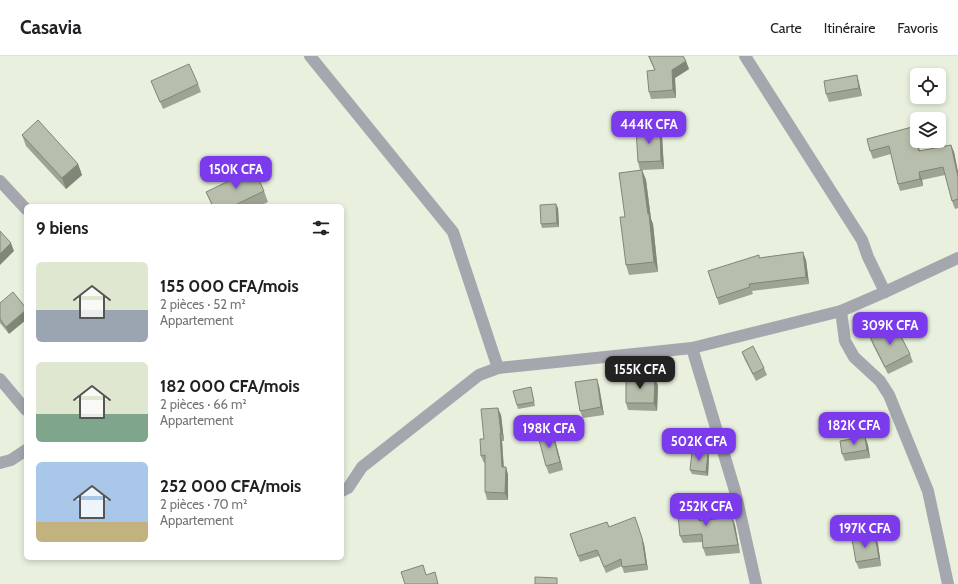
<!DOCTYPE html>
<html lang="fr">
<head>
<meta charset="utf-8">
<style>
	:root { --surface:#fff; --page:#f6f6f6; --text:#202124; --muted:#757577; --line:#e0e0e0; --accent:#7c3aed }
	body { margin:0; font-family:Cabin,sans-serif; background:var(--page); color:var(--text); height:100vh; display:flex; flex-direction:column; font-size:15px; white-space:nowrap }
	* { box-sizing:border-box; margin:0 }
	p { font-size:13px; color:var(--muted) }
	.icon { flex:none; width:22px; height:22px; fill:none; stroke:currentColor; stroke-width:2; stroke-linecap:round; stroke-linejoin:round }
	.map { position:relative; flex:1; overflow:hidden }
	.sheet { position:absolute; left:24px; top:148px; width:320px; height:356px; display:flex; flex-direction:column; background:var(--surface); border-radius:6px; box-shadow:0 2px 6px #0003 }
	.sheet>* { flex:none }
	.tools { position:absolute; left:910px; top:12px; display:grid; gap:8px }
	.tools a { display:grid; place-items:center; width:36px; height:36px; border-radius:6px; background:var(--surface); box-shadow:0 2px 6px #0003; font-size:20px }
	.price { position:absolute; translate:-50% -34px; padding:0 9px; border-radius:8px; background:var(--accent); color:#fff; font-size:13px; line-height:26px; filter:drop-shadow(0 1px 2px #0008) }
	.price::after { content:''; position:absolute; left:50%; top:24px; width:12px; height:9px; margin-left:-6px; background:inherit; clip-path:polygon(0 0,100% 0,50% 100%) }
	.price.selected { background:#222; color:#fff }
	ul { padding:0; list-style:none }
	li { display:flex; align-items:center; gap:12px; height:100px; padding:0 12px }
	li span { display:grid; place-items:center; flex:none; width:112px; height:80px; border-radius:6px; color:#555 }
	li>.icon { margin-inline-start:auto }
	span .icon { width:48px; height:48px; fill:#fffc; stroke-width:1 }
	li b { font-size:17px }
	h2 { display:flex; justify-content:space-between; align-items:center; height:48px; padding:0 12px; font-size:17px }
	header { display:flex; align-items:center; gap:24px; box-sizing:border-box; height:56px; padding:0 20px; background:var(--surface); border-bottom:1px solid var(--line) }
	header strong { font-size:19px }
	nav { display:flex; gap:22px; margin-inline-start:auto; font-size:14px }
	.map>svg:first-child { display:block }
</style>
</head>
<body>
<header>
<strong>Casavia</strong>
<nav><a>Carte</a><a>Itinéraire</a><a>Favoris</a></nav>
</header>
<div class="map">
<svg width="958" height="528" viewBox="0 0 958 528">
	<rect width="100%" height="100%" fill="#e9f0dd"/>
	<g fill="none" stroke-linecap="round" stroke-linejoin="round">
		<g stroke="#a5a7af" stroke-width="12">
			<polyline points="310,0 453,176 498,312"/>
			<polyline points="745,0 862,184 868,201 885,236"/>
			<polyline points="0,125 26,153"/>
			<polyline points="841,255 845,285 854,301 880,325 889,339 928,435 948,528"/>
			<polyline points="692,292 735,435 756,528"/>
			<polyline points="0,323 26,354"/>
			<polyline points="0,407 11,404 26,394"/>
			<polyline points="342,435 348,432 362,411 479,319 498,312 692,292 841,255 885,236 958,202"/>
		</g>
	</g>
	<g fill="#9da494">
		<polygon points="648,0 683,0 689,13 675,22 676,42 651,43 649,36 655,15"/>
		<polygon points="857,19 859,27 862,40 829,46 826,38"/>
		<polygon points="151,25 198,28 201,36 163,53"/>
		<polygon points="915,78 920,95 951,89 954,96 958,116 958,152 955,153 952,145 945,119 922,124 923,130 900,135 898,128 891,98 873,103 870,95"/>
		<polygon points="22,79 78,108 82,119 66,133 26,90"/>
		<polygon points="662,80 664,113 642,114 646,124 651,163 653,168 658,216 629,219 626,209 625,161 640,114 638,106"/>
		<polygon points="264,135 268,146 260,150 212,150 206,136"/>
		<polygon points="558,152 559,171 542,172 541,168"/>
		<polygon points="759,202 806,204 809,228 752,235 753,238 719,249 717,242"/>
		<polygon points="0,247 9,278 0,267"/>
		<polygon points="870,281 910,298 913,306 888,318 873,289"/>
		<polygon points="742,296 764,312 767,319 756,325 745,304"/>
		<polygon points="655,322 658,330 657,355 628,354 626,347"/>
		<polygon points="599,330 604,359 583,362 580,355"/>
		<polygon points="531,331 535,350 518,353 517,349"/>
		<polygon points="501,359 504,385 502,385 504,411 506,411 508,419 508,444 487,444 485,436 485,407 484,407 481,400 484,383"/>
		<polygon points="865,381 868,389 870,402 845,405 842,398"/>
		<polygon points="555,384 563,414 549,418 546,410"/>
		<polygon points="708,397 709,401 708,420 692,418 690,414"/>
		<polygon points="700,454 701,464 732,461 735,469 740,497 706,500 703,492 703,486 683,487 680,480"/>
		<polygon points="609,471 644,488 648,514 624,517 622,510 606,517 599,500 580,506 570,478"/>
		<polygon points="875,480 878,488 881,510 859,513 856,506"/>
	</g>
	<g fill="#808678">
		<polygon points="686,5 689,13 675,22 676,42 673,34 672,14"/>
		<polygon points="857,19 859,27 862,40 859,32"/>
		<polygon points="912,71 915,78 922,103 919,95"/>
		<polygon points="660,72 662,80 664,113 661,105"/>
		<polygon points="951,89 954,96 958,116 958,121"/>
		<polygon points="78,108 82,119 66,133 62,122"/>
		<polygon points="642,114 646,124 651,163 653,168 658,216 654,206"/>
		<polygon points="919,116 922,124 923,130 920,123"/>
		<polygon points="556,148 558,152 559,171 557,167"/>
		<polygon points="11,187 14,195 0,209 0,198"/>
		<polygon points="803,196 806,204 809,228 806,221"/>
		<polygon points="26,254 26,264 9,278 6,271"/>
		<polygon points="655,322 658,330 657,355 654,347"/>
		<polygon points="597,323 599,330 604,359 601,351"/>
		<polygon points="498,352 501,359 504,385 501,377"/>
		<polygon points="552,376 555,384 563,414 560,406"/>
		<polygon points="500,377 502,385 504,419 502,411"/>
		<polygon points="865,381 868,389 870,402 867,394"/>
		<polygon points="708,397 709,401 708,420 706,416"/>
		<polygon points="506,411 508,419 508,444 505,437"/>
		<polygon points="697,447 700,454 701,472 699,465"/>
		<polygon points="732,461 735,469 740,497 738,489"/>
		<polygon points="875,480 878,488 881,510 879,502"/>
		<polygon points="642,482 644,488 648,514 646,508"/>
	</g>
	<g fill="#b7bfac" stroke="#808678">
		<polygon points="649,0 683,0 686,5 672,14 673,34 649,36 647,15 655,14"/>
		<polygon points="189,8 198,28 160,46 151,25"/>
		<polygon points="857,19 859,32 826,38 824,25"/>
		<polygon points="38,64 78,108 62,122 22,79"/>
		<polygon points="912,71 919,95 951,89 958,121 958,143 952,145 943,111 919,116 920,123 898,128 889,90 870,95 867,83"/>
		<polygon points="660,72 661,105 638,106 636,73"/>
		<polygon points="254,113 264,135 233,150 213,150 206,136"/>
		<polygon points="642,114 648,158 649,158 654,206 626,209 620,161 625,161 619,117"/>
		<polygon points="556,148 557,167 541,168 540,149"/>
		<polygon points="0,175 11,187 0,198"/>
		<polygon points="803,196 806,221 749,228 750,231 717,242 708,215 759,199 759,202"/>
		<polygon points="13,236 26,252 26,254 6,271 0,263 0,247"/>
		<polygon points="895,269 910,298 885,311 870,281"/>
		<polygon points="753,290 764,312 753,318 742,296"/>
		<polygon points="626,322 655,322 654,347 626,347"/>
		<polygon points="597,323 601,351 580,355 575,326"/>
		<polygon points="531,331 534,346 517,349 513,335"/>
		<polygon points="498,352 501,377 500,377 502,411 506,411 505,437 485,436 485,399 481,400 480,383 484,383 481,353"/>
		<polygon points="552,376 560,406 546,410 538,380"/>
		<polygon points="865,381 867,394 842,398 840,385"/>
		<polygon points="692,396 708,397 706,416 690,414"/>
		<polygon points="697,447 699,465 732,461 738,489 703,492 702,478 680,480 677,448"/>
		<polygon points="635,461 642,482 646,508 622,511 621,503 604,511 597,494 578,500 570,478 607,466 609,471"/>
		<polygon points="875,480 879,502 856,506 852,483"/>
		<polygon points="423,509 426,519 435,516 438,528 405,528 401,516"/>
		<polygon points="535,521 557,522 557,528 535,528"/>
	</g>
</svg>
<div class="tools">
<a><svg class="icon" aria-label="locate" viewBox="0 0 24 24"><circle cx="12" cy="12" r="6"/><path d="M12 2v4M12 18v4M2 12h4M18 12h4"/></svg></a>
<a><svg class="icon" aria-label="layers" viewBox="0 0 24 24"><path d="M12 4l9 5-9 5-9-5zM3 14l9 5 9-5"/></svg></a>
</div>
<b class="price" style="left:649px;top:89px">444K CFA</b>
<b class="price" style="left:236px;top:134px">150K CFA</b>
<b class="price" style="left:890px;top:290px">309K CFA</b>
<b class="price selected" style="left:640px;top:334px">155K CFA</b>
<b class="price" style="left:854px;top:390px">182K CFA</b>
<b class="price" style="left:549px;top:393px">198K CFA</b>
<b class="price" style="left:699px;top:406px">502K CFA</b>
<b class="price" style="left:706px;top:471px">252K CFA</b>
<b class="price" style="left:865px;top:493px">197K CFA</b>
<section class="sheet">
<h2>9 biens<svg class="icon" aria-label="filters" viewBox="0 0 24 24"><path d="M4 7h16M4 17h16"/><circle cx="9" cy="7" r="2"/><circle cx="15" cy="17" r="2"/></svg></h2>
<ul>
<li><span style="background:linear-gradient(#dfe7d0 60%,#9aa5b1 0)"><svg class="icon" aria-label="home" viewBox="0 0 24 24"><path d="M3 11l9-7 9 7M6 9v11h12V9"/></svg></span><div><b>155 000 CFA/mois</b><p>2 pièces · 52 m²</p><p>Appartement</p></div></li>
<li><span style="background:linear-gradient(#dfe7d0 65%,#7fa58c 0)"><svg class="icon" aria-label="home" viewBox="0 0 24 24"><path d="M3 11l9-7 9 7M6 9v11h12V9"/></svg></span><div><b>182 000 CFA/mois</b><p>2 pièces · 66 m²</p><p>Appartement</p></div></li>
<li><span style="background:linear-gradient(#a9c7e8 75%,#c2b280 0)"><svg class="icon" aria-label="home" viewBox="0 0 24 24"><path d="M3 11l9-7 9 7M6 9v11h12V9"/></svg></span><div><b>252 000 CFA/mois</b><p>2 pièces · 70 m²</p><p>Appartement</p></div></li>
</ul>
</section>
</div>
</body>
</html>
